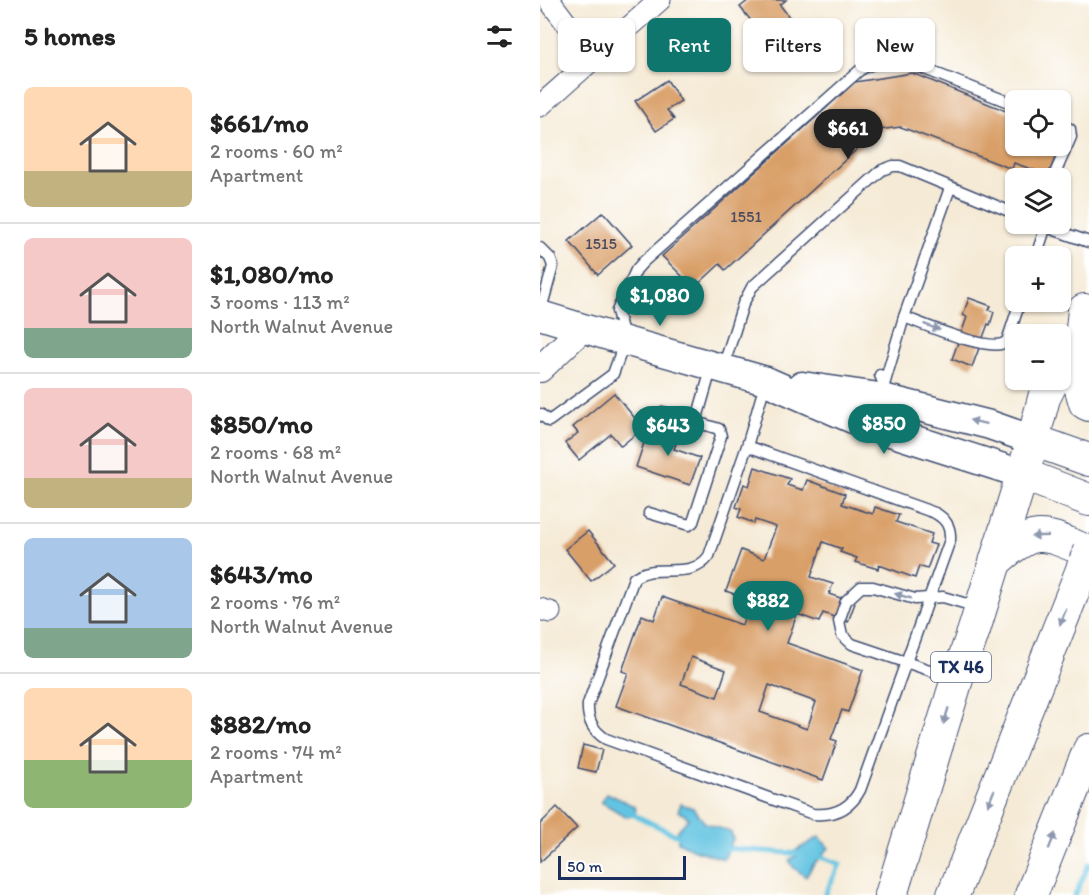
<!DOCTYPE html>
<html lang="en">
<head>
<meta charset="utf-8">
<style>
	:root { --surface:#fff; --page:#f6f6f6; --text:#222; --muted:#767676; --line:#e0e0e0; --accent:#0f766e }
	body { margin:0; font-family:Itim,sans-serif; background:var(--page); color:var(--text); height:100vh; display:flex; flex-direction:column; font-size:22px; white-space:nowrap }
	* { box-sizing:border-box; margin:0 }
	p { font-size:20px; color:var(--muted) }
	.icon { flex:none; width:33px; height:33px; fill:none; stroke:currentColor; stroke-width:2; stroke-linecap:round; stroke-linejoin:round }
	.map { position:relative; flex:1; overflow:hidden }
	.details { display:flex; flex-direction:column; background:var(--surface); width:540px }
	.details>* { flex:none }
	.guide { position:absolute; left:18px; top:18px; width:441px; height:54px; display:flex; gap:12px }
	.fabs { position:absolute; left:465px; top:90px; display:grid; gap:12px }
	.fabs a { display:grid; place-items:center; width:66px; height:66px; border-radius:9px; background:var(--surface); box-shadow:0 2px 4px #0004; font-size:30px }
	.scale { position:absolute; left:18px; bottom:15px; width:128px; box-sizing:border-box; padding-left:6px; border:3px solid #1b2f5e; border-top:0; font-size:16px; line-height:21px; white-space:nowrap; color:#1b2f5e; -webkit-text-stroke:4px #fff; paint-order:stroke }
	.price { position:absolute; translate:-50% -51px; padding:0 14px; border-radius:21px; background:var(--accent); color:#fff; font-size:20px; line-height:39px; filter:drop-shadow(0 2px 3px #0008) }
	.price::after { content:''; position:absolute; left:50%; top:36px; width:18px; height:14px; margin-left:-9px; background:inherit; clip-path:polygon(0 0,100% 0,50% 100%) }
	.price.on { background:#222; color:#fff }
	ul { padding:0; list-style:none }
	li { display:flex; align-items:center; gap:18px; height:150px; padding:0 24px }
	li+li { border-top:2px solid var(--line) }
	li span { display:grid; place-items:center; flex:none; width:168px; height:120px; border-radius:9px; color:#555 }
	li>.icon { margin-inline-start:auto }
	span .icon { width:72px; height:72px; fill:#fffc; stroke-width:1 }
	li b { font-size:26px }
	h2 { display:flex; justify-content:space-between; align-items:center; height:72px; padding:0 24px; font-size:26px }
	.tag { padding:0 21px; border-radius:9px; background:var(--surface); box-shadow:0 2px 4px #0004; font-size:21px; line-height:54px }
	.tag.on { background:var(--accent); color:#fff }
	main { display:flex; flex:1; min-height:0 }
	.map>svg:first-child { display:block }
</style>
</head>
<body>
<main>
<section class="details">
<h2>5 homes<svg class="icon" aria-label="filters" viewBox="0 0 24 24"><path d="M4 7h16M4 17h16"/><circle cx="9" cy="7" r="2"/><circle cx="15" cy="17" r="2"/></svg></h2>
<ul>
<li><span style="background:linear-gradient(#ffd9b3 70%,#c2b280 0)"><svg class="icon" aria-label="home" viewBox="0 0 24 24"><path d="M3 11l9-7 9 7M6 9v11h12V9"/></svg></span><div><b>$661/mo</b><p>2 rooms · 60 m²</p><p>Apartment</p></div></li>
<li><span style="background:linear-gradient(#f6c9c9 75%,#7fa58c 0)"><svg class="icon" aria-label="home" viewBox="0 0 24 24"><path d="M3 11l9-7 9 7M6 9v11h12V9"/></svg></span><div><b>$1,080/mo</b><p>3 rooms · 113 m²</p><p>North Walnut Avenue</p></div></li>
<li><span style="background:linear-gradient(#f6c9c9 75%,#c2b280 0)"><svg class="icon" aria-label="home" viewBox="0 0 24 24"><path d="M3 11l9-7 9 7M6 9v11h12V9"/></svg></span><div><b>$850/mo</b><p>2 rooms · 68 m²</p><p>North Walnut Avenue</p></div></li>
<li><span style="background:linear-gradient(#a9c7e8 75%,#7fa58c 0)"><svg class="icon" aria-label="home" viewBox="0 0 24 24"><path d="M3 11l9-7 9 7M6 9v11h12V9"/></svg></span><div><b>$643/mo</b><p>2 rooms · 76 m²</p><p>North Walnut Avenue</p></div></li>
<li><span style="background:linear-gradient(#ffd9b3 60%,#8fb573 0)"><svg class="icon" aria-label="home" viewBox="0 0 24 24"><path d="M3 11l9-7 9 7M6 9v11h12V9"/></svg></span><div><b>$882/mo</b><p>2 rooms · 74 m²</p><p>Apartment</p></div></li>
</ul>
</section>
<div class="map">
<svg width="549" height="895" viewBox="0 0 549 895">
	<rect width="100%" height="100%" fill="#fff"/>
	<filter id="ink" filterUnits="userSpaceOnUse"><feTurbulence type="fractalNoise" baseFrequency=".0167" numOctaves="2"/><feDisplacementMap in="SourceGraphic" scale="12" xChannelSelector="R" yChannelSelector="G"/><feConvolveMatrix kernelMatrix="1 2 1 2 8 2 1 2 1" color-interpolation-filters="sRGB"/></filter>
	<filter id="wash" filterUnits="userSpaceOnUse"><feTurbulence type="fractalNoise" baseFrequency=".008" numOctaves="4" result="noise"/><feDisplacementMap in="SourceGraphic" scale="24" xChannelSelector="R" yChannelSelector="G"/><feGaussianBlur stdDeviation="1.35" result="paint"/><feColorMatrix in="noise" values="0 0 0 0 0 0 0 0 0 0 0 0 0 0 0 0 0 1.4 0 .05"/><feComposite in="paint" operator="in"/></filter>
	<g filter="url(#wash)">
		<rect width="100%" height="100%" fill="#f5ead5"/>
		<g fill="#63c4e2" stroke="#3f7aa0" stroke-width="1.5">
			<polygon points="67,793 94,806 96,810 93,816 87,817 61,802"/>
			<polygon points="141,804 153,808 165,823 191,832 193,839 184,859 152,849 138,842 137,831 149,818 138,811"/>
			<polygon points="279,837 289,848 273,865 266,877 253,867 249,860 258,855 255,851"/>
		</g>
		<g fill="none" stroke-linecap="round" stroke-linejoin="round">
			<g stroke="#63c4e2" stroke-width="5">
				<polyline points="88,812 142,838"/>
				<polyline points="182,848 263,854"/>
				<polyline points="275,855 300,864 285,895"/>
				<polyline points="535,895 549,864"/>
			</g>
		</g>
		<g id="blocks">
			<g fill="#d99f68" fill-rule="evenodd">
				<polygon points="209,0 246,0 240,5 253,22 240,32 233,23 221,33 200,7"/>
				<polygon points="372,73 476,115 476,146 520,146 508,175 474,163 472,169 361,127 338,130 185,270 180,264 154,288 122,256 315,82"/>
				<polygon points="127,80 141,101 127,110 134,119 116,131 95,101"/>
				<polygon points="63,212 92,245 58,275 29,241"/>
				<polygon points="429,298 451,306 449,310 454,312 450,325 448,324 432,367 412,359 427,317 423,315"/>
				<polygon points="74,393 103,428 81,446 71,434 39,460 25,443 38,433 33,427"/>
				<polygon points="121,424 141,430 134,449 160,458 150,485 96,467 106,437 116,440"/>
				<path d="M215,467L250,479L247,485L263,490L267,480L305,494L302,504L333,514L335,507L359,515L356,522L392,534L389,543L396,545L387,569L379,566L375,578L339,565L338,569L315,562L317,558L300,552L302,549L283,542L271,577L293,584L289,594L315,603L308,622L283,613L279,622L257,614L247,643L323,670L308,712L302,710L291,739L297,741L283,780L76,706L88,673L82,671L102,615L114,620L122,597L202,625L210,600L186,591L201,550L224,559L236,527L215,520L214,523L198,517L201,509L196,507L204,484L209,486ZM151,657L186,670L177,697L141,684ZM229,685L276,702L267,729L220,712Z"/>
				<polygon points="48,531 74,563 51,581 25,549"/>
				<polygon points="43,745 62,750 56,772 38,768"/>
				<polygon points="17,807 37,828 0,862 0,824"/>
			</g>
		</g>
	</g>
	<g filter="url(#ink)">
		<use href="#blocks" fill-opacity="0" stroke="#3c4b70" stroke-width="1.5"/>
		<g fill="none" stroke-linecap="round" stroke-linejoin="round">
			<g stroke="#3c4b70" stroke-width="13">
				<g id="service">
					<polyline points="513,178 531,137 530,129 520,123"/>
					<polyline points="498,224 549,242"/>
					<polyline points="0,248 10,258 13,266 0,313"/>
					<polyline points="496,256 506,226"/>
					<path d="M364,317C383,324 454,355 467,341L480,302"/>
					<polyline points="183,368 203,304 212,287 342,170 353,166 360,166 476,214"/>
					<polyline points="340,375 344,385 364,317 410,188"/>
					<path d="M0,414L9,421L73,374L85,341L77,311L96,270L103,262L320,70C334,62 352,59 367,62L476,105"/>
					<polyline points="156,422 172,366"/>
					<path d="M207,446L395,513C406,519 411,527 410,540L320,790C310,809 294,816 273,814L66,739C53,731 47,719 48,704L94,578C117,561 150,582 169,556L207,446L226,381"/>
					<polyline points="109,513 149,525 153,522 181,436 179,429 123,412"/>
					<polyline points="413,678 312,644 302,635 299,621 306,601 321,587 333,587 375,599 403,597 437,607"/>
				</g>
			</g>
			<g stroke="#3c4b70" stroke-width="23">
				<g id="minor">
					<polyline points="9,0 54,60"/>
					<polyline points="0,106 120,0"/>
					<polyline points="0,609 10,612"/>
				</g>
			</g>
			<g stroke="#3c4b70" stroke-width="28">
				<polyline id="tertiary" points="0,369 43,328"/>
			</g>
			<g stroke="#3c4b70" stroke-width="31">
				<g id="secondary">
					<polyline points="0,315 85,341 226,381 322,423 482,474"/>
					<polyline points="262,386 339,397 450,425 493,440"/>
				</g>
			</g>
			<g stroke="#3c4b70" stroke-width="34">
				<g id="primary">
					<polyline points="544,310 537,376 545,403 549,405"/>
					<polyline points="493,440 549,460"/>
					<polyline points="482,474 549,500"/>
					<path d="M456,561C496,525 503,533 549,552"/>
					<polyline points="351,895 417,679 434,630 493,440 504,398 513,380"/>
					<polyline points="413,895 545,562"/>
					<polyline points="491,895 549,750"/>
				</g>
			</g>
			<use href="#service" stroke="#fff" stroke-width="10"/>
			<use href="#minor" stroke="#fff" stroke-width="21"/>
			<use href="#tertiary" stroke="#fff" stroke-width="26"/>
			<use href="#secondary" stroke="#fff" stroke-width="28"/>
			<use href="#primary" stroke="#fff" stroke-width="32"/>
			<g stroke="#3c4b70" stroke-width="34" stroke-linecap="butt">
				<polyline id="primary-bridge" points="545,562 549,551"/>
			</g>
			<use href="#primary-bridge" stroke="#fff" stroke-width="32"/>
		</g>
		<defs><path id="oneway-solid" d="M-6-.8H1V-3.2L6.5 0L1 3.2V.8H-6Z" transform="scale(1.5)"/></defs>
		<g fill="#8d97ae">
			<use href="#oneway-solid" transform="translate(392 327) rotate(20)"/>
			<use href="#oneway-solid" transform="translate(438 422) rotate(-166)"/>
			<use href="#oneway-solid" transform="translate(500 536) rotate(179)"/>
			<use href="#oneway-solid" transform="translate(363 596) rotate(-164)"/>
			<use href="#oneway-solid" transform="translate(523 617) rotate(112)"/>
			<use href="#oneway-solid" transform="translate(406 716) rotate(107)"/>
			<use href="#oneway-solid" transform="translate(451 798) rotate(112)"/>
			<use href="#oneway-solid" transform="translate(512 841) rotate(-68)"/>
		</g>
	</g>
	<g text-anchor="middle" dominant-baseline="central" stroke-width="5" stroke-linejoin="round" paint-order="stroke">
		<g font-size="16" fill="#4a4b60">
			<text x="206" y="216">1551</text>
			<text x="61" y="243">1515</text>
		</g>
		<rect fill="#fff" stroke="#5f6d8e" stroke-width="1.5" x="391" y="652" width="60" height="30" rx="4.5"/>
		<g font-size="18" font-weight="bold" fill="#1b2f5e">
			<text x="421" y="667">TX 46</text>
		</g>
	</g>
</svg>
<div class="fabs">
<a><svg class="icon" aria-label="locate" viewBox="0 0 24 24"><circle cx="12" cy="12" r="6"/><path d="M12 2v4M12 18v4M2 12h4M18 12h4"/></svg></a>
<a><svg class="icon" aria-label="layers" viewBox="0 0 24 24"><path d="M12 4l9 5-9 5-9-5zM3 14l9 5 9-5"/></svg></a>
<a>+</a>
<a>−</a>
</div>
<div class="scale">50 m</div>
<b class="price on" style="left:308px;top:160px">$661</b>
<b class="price" style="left:120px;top:327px">$1,080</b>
<b class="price" style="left:344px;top:455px">$850</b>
<b class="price" style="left:128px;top:457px">$643</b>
<b class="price" style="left:228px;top:632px">$882</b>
<div class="guide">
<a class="tag">Buy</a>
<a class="tag on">Rent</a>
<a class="tag">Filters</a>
<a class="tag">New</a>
</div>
</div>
</main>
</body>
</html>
